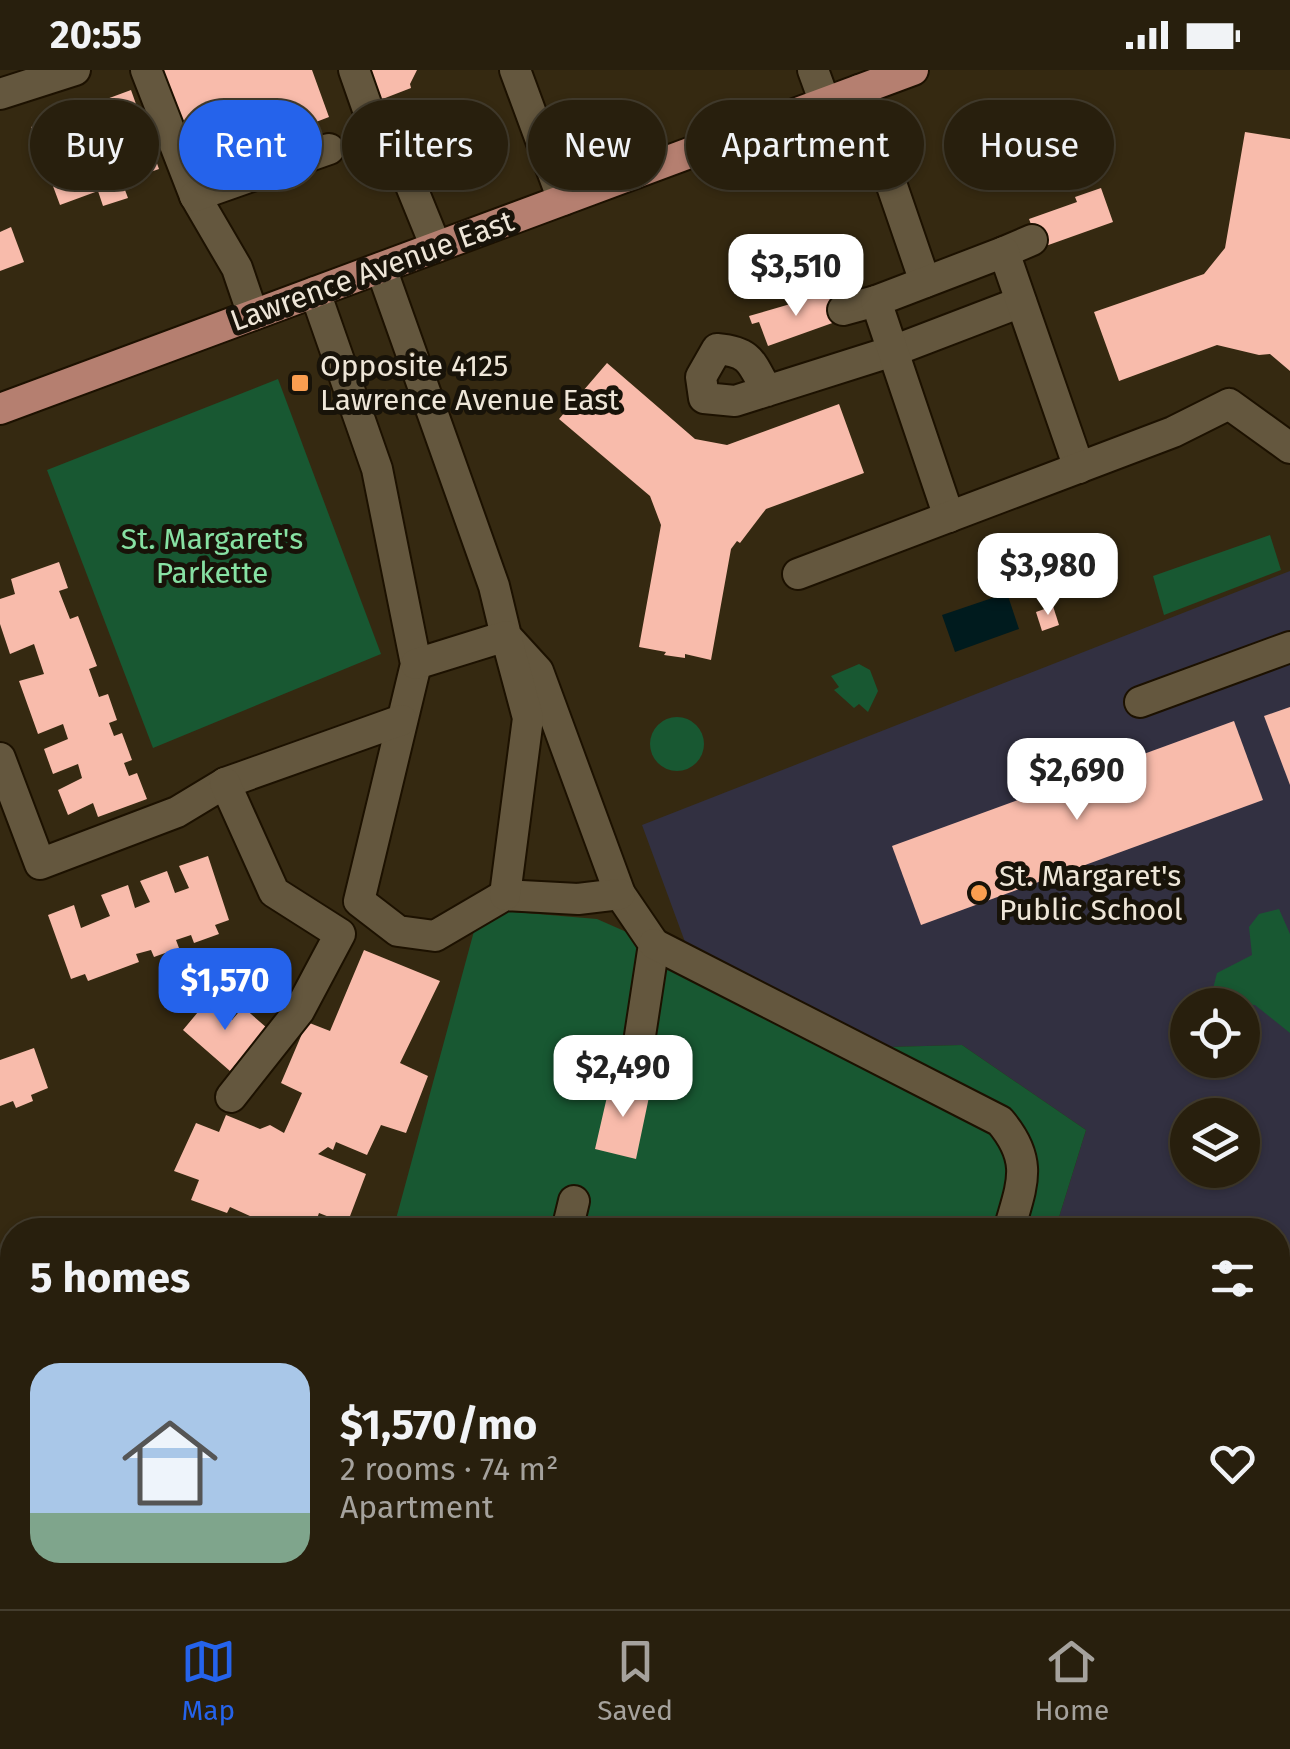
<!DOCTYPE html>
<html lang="en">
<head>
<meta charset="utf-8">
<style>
	:root { --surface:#281f0d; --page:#342c1b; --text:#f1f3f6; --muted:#a5a29d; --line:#443d2e; --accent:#2563eb }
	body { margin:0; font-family:"Fira Sans",sans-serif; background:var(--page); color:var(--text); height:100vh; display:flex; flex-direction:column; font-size:38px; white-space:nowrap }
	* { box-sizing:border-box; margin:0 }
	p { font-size:32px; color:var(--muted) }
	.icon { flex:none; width:55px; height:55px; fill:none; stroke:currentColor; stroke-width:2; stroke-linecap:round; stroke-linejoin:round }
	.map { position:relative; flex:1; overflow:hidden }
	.details { position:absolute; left:0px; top:1148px; width:1290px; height:392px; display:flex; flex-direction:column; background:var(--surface); border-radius:40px 40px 0 0; box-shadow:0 2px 8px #0004,0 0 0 2px var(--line) }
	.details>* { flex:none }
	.top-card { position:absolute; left:30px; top:30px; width:1230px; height:90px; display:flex; gap:20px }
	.controls { position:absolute; left:1170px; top:918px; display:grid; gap:20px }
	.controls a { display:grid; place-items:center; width:90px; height:90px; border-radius:50%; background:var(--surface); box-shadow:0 2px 8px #0004,0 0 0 2px var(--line); font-size:50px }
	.price { position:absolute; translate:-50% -85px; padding:0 22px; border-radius:20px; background:#fff; color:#222; font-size:32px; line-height:65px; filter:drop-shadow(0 2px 5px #0008) }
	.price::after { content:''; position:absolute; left:50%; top:60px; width:30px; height:22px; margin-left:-15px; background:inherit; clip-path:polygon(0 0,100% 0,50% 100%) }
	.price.current { background:var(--accent); color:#fff }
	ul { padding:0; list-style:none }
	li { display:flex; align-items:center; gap:30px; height:250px; padding:0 30px }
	li span { display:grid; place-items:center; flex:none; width:280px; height:200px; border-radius:30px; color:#555 }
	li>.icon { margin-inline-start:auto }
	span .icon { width:120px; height:120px; fill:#fffc; stroke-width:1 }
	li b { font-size:42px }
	h2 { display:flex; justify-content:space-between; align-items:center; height:120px; padding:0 30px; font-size:42px }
	.pill { padding:0 35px; border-radius:45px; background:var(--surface); box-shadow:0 2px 8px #0004,0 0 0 2px var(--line); font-size:35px; line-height:90px }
	.pill.current { background:var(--accent); color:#fff }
	.status { display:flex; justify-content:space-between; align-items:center; height:70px; padding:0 50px; background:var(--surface); direction:ltr }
	.status svg { height:28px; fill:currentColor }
	.menu { display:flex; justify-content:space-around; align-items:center; height:140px; border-top:2px solid var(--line); background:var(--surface); font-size:28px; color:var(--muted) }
	.menu a { display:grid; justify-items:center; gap:5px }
	.menu .current { color:var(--accent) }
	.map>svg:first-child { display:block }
</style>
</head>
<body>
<div class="status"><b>20:55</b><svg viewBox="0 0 49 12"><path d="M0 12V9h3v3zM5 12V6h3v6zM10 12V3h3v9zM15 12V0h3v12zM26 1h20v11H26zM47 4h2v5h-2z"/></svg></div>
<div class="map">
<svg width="1290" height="1539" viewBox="0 0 1290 1539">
	<rect width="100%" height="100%" fill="#352911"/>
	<path fill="#323041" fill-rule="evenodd" d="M1290,501V1243L1278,1246V1160H1055L1086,1060L962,975L888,977L692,891L642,755ZM1188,935H1242V990H1188ZM1188,1045H1242V1100H1188Z"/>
	<g fill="#185832">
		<polygon points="278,309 381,584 153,678 47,400"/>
		<polygon points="1270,465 1281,500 1164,545 1153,506"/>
		<polygon points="859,594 870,600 878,621 868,642 859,634 854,638 834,620 839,617 831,606"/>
		<circle cx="677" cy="674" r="27"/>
		<polygon points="480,839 597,849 888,977 962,975 1086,1060 1055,1160 393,1160"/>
		<polygon points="1279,839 1290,864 1290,963 1255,935 1213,933 1212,923 1217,903 1252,885 1249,857 1259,844"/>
		<polygon points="1290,1243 1290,1539 775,1539 763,1528 1278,1528 1278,1246"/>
		<polygon points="389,1528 517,1528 485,1539 393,1539"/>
	</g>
	<polygon fill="#001b1e" points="1007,523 1019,559 955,582 942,545"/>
	<g fill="#f8bbab">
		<polygon points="161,0 312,0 329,47 248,78 232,77 195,91"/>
		<polygon points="368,0 417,0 410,14 411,18 380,30"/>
		<polygon points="131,20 159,99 122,112 128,128 103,136 98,121 60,135 31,57"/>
		<polygon points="1245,62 1290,69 1290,301 1270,284 1259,285 1217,275 1119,311 1094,242 1204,204 1225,178"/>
		<polygon points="1101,118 1113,152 1040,178 1029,149 1077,132 1075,127"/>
		<polygon points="11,157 24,192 0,201 0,162"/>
		<polygon points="828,223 838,251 768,276 759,252 752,254 749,246"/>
		<polygon points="607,293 695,369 727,375 839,334 864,403 766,439 740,473 737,471 731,479 711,590 685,584 685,588 664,585 666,582 639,577 661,455 650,426 559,349"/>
		<polygon points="59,492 68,518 59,521 70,549 78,546 97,596 89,599 99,627 108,624 117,650 109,653 114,666 122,663 132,690 124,693 129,706 137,703 147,729 98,747 93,733 68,745 58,720 82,708 78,694 53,704 44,679 68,669 63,654 38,664 19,611 44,604 34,574 10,584 0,554 0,529 15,524 11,509"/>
		<polygon points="1053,536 1059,555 1042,561 1036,542"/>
		<polygon points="1290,637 1290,715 1264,646"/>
		<polygon points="1234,651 1263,730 921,855 892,776"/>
		<polygon points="208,786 229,850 215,855 219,864 194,873 191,865 176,870 179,878 154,887 151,880 136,884 139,892 88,911 85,904 71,909 48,845 74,835 81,858 110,846 101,825 128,815 135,838 150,832 140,811 167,801 175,823 189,818 179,796"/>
		<polygon points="364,880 440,911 400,993 428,1006 406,1063 381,1055 367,1085 336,1072 333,1080 328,1077 318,1084 366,1104 347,1154 319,1143 313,1160 281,1160 230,1137 227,1143 191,1130 199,1110 174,1101 196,1053 219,1062 226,1045 260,1059 270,1055 284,1063 302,1023 281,1013 307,952 330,961"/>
		<polygon points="208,930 232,950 243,937 267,958 230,1001 183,960"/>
		<polygon points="34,978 48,1018 31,1025 33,1031 16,1038 13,1031 0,1036 0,990"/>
		<polygon points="618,1010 642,1016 640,1025 649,1027 636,1089 595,1079 609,1018 616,1019"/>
		<polygon points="12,1323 12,1378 0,1382 0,1327"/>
		<polygon points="5,1414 9,1423 12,1421 12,1434 8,1436 11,1443 0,1447 0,1416"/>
		<polygon points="12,1459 12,1513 9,1506 2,1508 0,1503 0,1463"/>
		<polygon points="13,1528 31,1528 33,1531 64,1528 68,1539 0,1539 0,1532"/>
	</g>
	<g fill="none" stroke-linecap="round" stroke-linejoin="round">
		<g stroke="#1c1100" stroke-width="34">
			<g id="minor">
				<polyline points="146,0 195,126 237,198 253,245"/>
				<polyline points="354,0 367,37 403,96 436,177"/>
				<polyline points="515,0 563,130"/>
				<polyline points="813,0 825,33"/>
				<polyline points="859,20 925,212"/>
				<polyline points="0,24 75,0"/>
				<polyline points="195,126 329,79"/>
				<polyline points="1004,182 1032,170"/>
				<polyline points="381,198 494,516 506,566 538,601 620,824 654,874 634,1005"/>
				<polyline points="315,222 377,399 416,594 359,831 398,861 435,866 505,825 578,829 620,824"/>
				<polyline points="843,240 876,231"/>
				<path d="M767,321C751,292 751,282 717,279L701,307L704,328L735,331L893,281L1021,232"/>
				<polyline points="949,447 876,231 1004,182 1079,398"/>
				<polyline points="798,504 1173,362 1229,334 1290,378"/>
				<polyline points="416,594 506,566 528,648 505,825"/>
				<polyline points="1140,632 1290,577"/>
				<polyline points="0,688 40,794 177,742 225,713 402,650"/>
				<polyline points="225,713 274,822 340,864 299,941 231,1027"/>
				<path d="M654,874L1000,1051C1034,1091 1022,1114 1009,1160"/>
				<polyline points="567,1160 574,1131"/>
				<polyline points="833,1528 837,1539"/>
				<polyline points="1149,1528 1153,1539"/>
				<polyline points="326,1539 330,1528"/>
			</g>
		</g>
		<g stroke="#1c1100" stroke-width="34">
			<polyline id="major" points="0,339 913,0"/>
		</g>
		<use href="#minor" stroke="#64573e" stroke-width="30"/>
		<use href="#major" stroke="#b57f70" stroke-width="30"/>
	</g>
	<g fill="#fb9e50" stroke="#181309" stroke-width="4">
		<rect x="290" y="303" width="20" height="20" rx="5"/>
		<circle cx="979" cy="823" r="10"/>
	</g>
	<g text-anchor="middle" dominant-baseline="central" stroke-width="10" stroke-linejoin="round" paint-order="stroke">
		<g font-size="30" fill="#eee6d8" stroke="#181309">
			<text transform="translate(372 201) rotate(-20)">Lawrence Avenue East</text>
		</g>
		<g font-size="30" fill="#eee6d8" stroke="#181309" text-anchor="start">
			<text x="320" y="296">Opposite 4125<tspan x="320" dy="34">Lawrence Avenue East</tspan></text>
			<text x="999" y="806">St. Margaret's<tspan x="999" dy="34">Public School</tspan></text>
		</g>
		<g font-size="30" fill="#87e1a3" stroke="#181309">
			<text x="212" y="469">St. Margaret's<tspan x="212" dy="34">Parkette</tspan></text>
		</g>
	</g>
</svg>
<div class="controls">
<a><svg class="icon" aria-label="locate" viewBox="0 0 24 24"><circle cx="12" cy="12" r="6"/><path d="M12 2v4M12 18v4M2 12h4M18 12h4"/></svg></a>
<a><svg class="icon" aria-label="layers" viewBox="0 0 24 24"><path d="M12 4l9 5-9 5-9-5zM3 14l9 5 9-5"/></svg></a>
</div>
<b class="price" style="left:796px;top:249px">$3,510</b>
<b class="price" style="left:1048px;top:548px">$3,980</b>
<b class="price" style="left:1077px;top:753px">$2,690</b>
<b class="price current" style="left:225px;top:963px">$1,570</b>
<b class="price" style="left:623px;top:1050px">$2,490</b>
<div class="top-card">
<a class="pill">Buy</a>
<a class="pill current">Rent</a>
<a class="pill">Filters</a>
<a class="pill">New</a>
<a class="pill">Apartment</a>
<a class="pill">House</a>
</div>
<section class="details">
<h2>5 homes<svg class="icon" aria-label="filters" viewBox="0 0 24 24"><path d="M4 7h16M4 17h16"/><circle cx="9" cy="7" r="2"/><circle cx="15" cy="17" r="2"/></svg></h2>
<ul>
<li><span style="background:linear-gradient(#a9c7e8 75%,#7fa58c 0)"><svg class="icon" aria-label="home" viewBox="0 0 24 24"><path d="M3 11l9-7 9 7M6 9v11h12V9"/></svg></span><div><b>$1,570/mo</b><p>2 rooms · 74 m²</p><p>Apartment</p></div><svg class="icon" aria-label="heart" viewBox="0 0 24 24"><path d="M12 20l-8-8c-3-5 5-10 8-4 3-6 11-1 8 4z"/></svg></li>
</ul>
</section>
</div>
<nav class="menu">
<a class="current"><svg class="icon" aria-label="map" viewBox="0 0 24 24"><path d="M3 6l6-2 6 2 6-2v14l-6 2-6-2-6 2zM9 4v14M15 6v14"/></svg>Map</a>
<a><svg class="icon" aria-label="saved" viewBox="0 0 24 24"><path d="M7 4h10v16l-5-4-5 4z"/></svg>Saved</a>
<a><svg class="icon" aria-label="home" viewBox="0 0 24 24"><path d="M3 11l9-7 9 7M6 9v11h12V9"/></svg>Home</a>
</nav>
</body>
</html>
